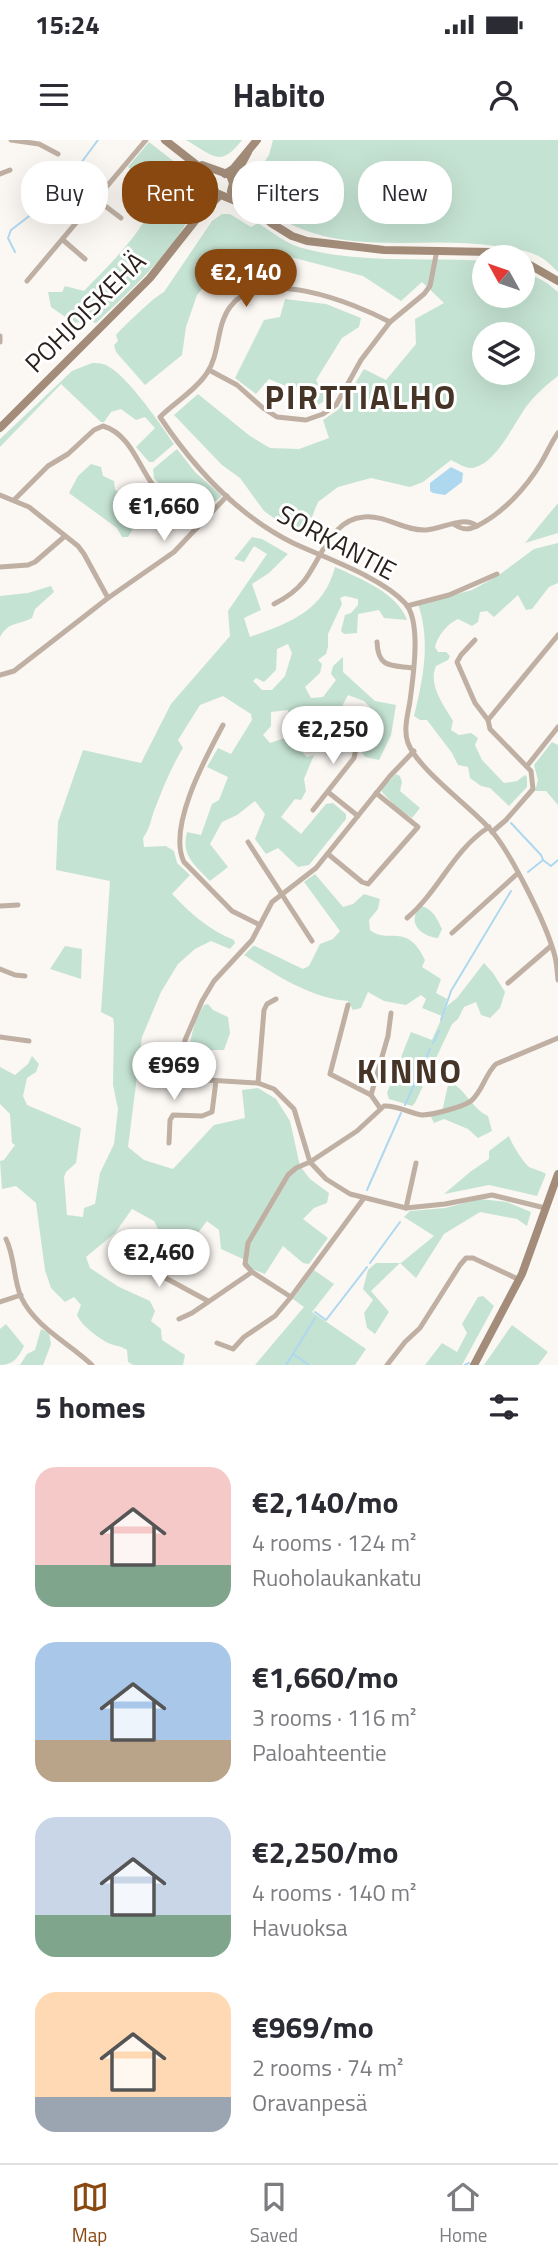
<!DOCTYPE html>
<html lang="en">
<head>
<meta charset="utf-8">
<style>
	:root { --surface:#fff; --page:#f7f7f7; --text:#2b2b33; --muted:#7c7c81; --line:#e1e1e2; --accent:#884810 }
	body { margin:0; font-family:"Titillium Web",sans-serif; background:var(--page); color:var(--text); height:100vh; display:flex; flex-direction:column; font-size:26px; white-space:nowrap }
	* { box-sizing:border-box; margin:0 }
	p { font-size:23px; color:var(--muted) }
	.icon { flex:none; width:38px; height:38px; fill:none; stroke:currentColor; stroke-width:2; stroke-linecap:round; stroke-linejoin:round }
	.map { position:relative; height:1225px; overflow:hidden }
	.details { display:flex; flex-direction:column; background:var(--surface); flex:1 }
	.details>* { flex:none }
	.top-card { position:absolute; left:21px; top:21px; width:516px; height:63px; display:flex; gap:14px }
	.needle { width:46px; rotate:310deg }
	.tools { position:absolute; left:472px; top:105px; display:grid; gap:14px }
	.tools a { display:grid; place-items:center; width:63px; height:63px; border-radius:50%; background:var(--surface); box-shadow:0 7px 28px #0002; font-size:35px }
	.price { position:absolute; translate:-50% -60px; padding:0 16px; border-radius:24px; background:#fff; color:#222; font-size:23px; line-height:46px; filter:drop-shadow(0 2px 4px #0008) }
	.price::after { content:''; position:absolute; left:50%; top:42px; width:21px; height:16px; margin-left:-10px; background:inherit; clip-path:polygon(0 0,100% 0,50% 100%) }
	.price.on { background:var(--accent); color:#fff }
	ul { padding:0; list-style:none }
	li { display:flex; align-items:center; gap:21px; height:175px; padding:0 35px }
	li span { display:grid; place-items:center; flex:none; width:196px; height:140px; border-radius:21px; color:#555 }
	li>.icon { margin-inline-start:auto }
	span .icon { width:84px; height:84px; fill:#fffc; stroke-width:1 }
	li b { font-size:30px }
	h2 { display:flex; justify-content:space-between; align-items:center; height:84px; padding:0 35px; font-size:30px }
	.chip { padding:0 24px; border-radius:28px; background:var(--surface); box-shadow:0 7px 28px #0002; font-size:24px; line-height:63px }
	.chip.on { background:var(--accent); color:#fff }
	.status { display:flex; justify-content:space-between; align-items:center; height:49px; padding:0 35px; background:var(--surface); direction:ltr }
	.status svg { height:19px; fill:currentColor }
	header { display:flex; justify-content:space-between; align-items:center; height:91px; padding:0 35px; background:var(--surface); font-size:32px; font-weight:700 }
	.tabs { display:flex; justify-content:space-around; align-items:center; height:98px; border-top:2px solid var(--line); background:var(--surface); font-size:19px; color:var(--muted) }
	.tabs a { display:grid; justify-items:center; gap:4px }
	.tabs .on { color:var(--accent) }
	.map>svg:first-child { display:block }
</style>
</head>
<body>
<div class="status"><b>15:24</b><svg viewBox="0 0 49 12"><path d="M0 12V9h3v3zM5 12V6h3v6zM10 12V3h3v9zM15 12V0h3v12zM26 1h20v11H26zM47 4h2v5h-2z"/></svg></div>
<header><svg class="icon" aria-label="menu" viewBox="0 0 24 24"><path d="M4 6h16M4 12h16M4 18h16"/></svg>Habito<svg class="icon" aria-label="person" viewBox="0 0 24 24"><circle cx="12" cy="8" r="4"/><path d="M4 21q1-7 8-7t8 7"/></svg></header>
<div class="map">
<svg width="558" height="1225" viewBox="0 0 558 1225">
	<rect width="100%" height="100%" fill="#fbf7f3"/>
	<g fill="#c5e3d3" fill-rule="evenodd">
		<path d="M186,0H242C220,29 213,15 186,0Z"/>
		<path d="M273,0H558V132C553,127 547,121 542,118C529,110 510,108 495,106C435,97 372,111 313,93C285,85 268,69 245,52L269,15Z"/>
		<path d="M149,2L200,42C200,89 128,153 96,183L89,181L74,183L51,167L48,152H62L65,146L84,151C107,127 142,94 153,63L147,53L133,44L140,36L128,27Z"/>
		<path d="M222,74H230L251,87L258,83C273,93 288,105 306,109C364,124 426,117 485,121V156H523V130L547,143L558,152V236C546,245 535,255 526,267C513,285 495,326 471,328C465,328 457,323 451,320L423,342L410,347L371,338L338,347L318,362L305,394L282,384L264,371L240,338L222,325L174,275L198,254L250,296L270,308L299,309L329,298L323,280L339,269L364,229L386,240L416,204L415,179L444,163L422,142L401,161L363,136L287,116L264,115L218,129L197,155L186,187L182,215L145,245L116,212L114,205L118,201L116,195C123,187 156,155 164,152L212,81ZM485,194H523V233H485Z"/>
		<polygon points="285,159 326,164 361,178 359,187 342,198 316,240 326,260 313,268 297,271 298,247 283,245 269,239 256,254 235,238 264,180 280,177"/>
		<path d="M92,223C94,223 101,223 103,224C124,230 161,285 174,304L153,322H149L136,307L155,288L145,277L136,280L121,269L111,272L104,282H101L61,244L0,307V299L72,231Z"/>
		<polygon points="177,309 195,332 221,355 221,357 210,365 208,362 212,355 204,346 199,346 181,361 176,362 154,338 153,329"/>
		<polygon points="91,324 101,327 103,336 114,341 115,350 126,356 128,365 137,371 138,381 128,397 122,397 117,388 69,353 78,336"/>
		<polygon points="558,363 558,393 525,403"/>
		<path d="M252,397L262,399L288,414L269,433L252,444L261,470L244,478L250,497C289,483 324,471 335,427C359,438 398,453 407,480L384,478L379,470L358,474L357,493L344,494L341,491L345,475L351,473L358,465V459L345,456L340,458L342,464L328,494V507L326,514L318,520L322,524L320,533L305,547L311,558L323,557L336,540L331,534L333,526L343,517V532L375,561L396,565L391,595L379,620L365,617L361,611L373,570L364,561L348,555L340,570L353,576L351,587L337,582L316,609L311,601C294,596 291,585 288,570L271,572V586L263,595L270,603L288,597L307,617L314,615L304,639L306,651L301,660L295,659L281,677L301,694L326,664L333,663L346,674V679L309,725L298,727L278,708L266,714L255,699L265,674L255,661L237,675L222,682L210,704L228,727L210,741C194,724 181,716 187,692L201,695L212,664L219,660L228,637L207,627L218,608L231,614L252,580L251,574L223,556L200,565L178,600L183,608C172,626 164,645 156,666C151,677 151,687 143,698L144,707L166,706L174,711L177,723L190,735L172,754C191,774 209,790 234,800L235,803L230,809L211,801L195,809L178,824L161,852L142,897L128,1007L144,1020L173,1029L214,985L245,978L242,950L258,948L276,959L290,981L300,1026L310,1039L329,1053L327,1063L314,1068L303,1079L328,1098L309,1124L303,1123L283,1106L265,1134L249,1128L243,1119L221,1109L219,1090L207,1081L197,1094L199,1104L191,1116L161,1095L154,1081L132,1069L115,1093L86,1117L90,1128L119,1147L150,1161L155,1171L151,1181L161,1189L162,1200L185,1215L183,1225H133L128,1222L127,1210C120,1205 113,1206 106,1202C95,1195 82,1186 77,1175L81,1165L74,1157L65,1162L51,1148L45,1130L36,1063L16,1046L2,1049L0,1021L4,1020L15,1005L12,1003L10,974L0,964V927L15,935L28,924L32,916L39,924L36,932L27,938L23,956L27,965L81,988L76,1023L66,1032L64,1037L67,1075L83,1077L84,1068L95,1064L100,1033L114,1004L118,969L113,945L114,885L113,878L101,872L110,741L56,730L58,682L83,610L141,623L171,564L230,496L228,471L267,414L254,406L244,422L234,419ZM288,504L292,513L285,536L272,550H262L253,541L256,538L264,542L276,530L277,509Z"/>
		<path d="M558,403V443L549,447L532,469L526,470L518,455L494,477L487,471L480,472L478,482L472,486L458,479C447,484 438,495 435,507L438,512H446L450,516L448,520L436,526C428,545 443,564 453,581L451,590L459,595L471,593L478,598L475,605L482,620L504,643L517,641L525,635L527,637V647L509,666L490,648L481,646L470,638L468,627L458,625L452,613L427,580H420L414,576C423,539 431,502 418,464L472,450L499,435L534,409Z"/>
		<path d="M51,446L54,452L35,469L32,478C17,486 9,481 0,497V456L28,453Z"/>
		<polygon points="552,602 558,605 558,665 546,651 535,651 538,640 534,625"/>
		<polygon points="396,634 400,636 402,642 400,651 420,668 412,678 397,668 382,652 382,648"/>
		<path d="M315,734L343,767L353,764L364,754L380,759L378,769L369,780L370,790C388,805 407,781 425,820L422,827L441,839L436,853L447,859L442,876L422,868L426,859L421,855L406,865L384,861L368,852L361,868L353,870L348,861C312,859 274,834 244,815L253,806H255L303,829L309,826L320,804L333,799L340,791L304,742Z"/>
		<path d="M422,766C434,770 437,779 442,789L438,798C425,797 410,787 416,773Z"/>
		<polygon points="65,806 82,809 81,839 50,829"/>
		<polygon points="484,823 493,833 505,852 500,868 490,878 481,875 476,862 464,867 458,879 452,884 415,963 412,966 389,959 387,953 411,892 432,900 447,866 457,858"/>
		<path d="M208,864L213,870L228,877L230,893L224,910H198L190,905C192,890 196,878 204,865Z"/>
		<path d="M454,944C468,954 472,968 488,976L492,991L478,998L468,989L444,979L434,983L431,977L442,972L448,945Z"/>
		<path d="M509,996C511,1003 524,1023 529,1027C533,1029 542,1031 546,1034L537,1056L489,1045L444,1054L470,1032L489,1019V1011Z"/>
		<polygon points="480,1059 507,1062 531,1072 527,1086 517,1079 480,1072 444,1094 416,1138 400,1123 371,1151 389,1172 375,1194 367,1188 364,1173 373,1160 363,1149 368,1130 376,1123 401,1123 434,1096 404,1077 410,1071 445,1068"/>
		<polygon points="314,1130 334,1144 312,1172 366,1209 355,1225 255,1225 304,1167 293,1159"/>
		<polygon points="483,1156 494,1166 462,1225 425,1225 442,1203 457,1212 467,1193 462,1184 478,1157"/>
		<path d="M6,1184L24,1206C19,1217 13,1225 0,1225V1189Z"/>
		<polygon points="512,1185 548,1212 538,1225 484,1225"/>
		<polygon points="41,1189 49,1193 51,1204 43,1225 20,1225 27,1214 35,1210"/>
	</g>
	<polygon fill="#aed8f0" points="451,327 463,333 462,342 445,355 433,353 430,351 430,343"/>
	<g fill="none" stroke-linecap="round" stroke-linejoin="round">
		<g stroke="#aed8f0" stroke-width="2">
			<polyline points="15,112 8,98 11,90 58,54 98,0"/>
			<polyline points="511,683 541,715 543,720"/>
			<polyline points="528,732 543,720 551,726 558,720"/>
			<polyline points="441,880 451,851 511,751"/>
			<polyline points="433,903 439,891"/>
			<polyline points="405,965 430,909"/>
			<polyline points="367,1050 401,973"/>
			<polyline points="370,1123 400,1082"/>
			<polyline points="315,1172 326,1180 367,1127"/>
			<polyline points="293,1214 315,1178"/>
			<polyline points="286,1225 293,1214 309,1225"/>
			<polyline points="465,1225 469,1223"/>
		</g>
		<g stroke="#bfb0a3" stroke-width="5">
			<polyline points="11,0 39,4 58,14"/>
			<polyline points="0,34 10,30"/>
			<polyline points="96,59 121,78"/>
			<polyline points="63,100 85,119"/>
			<polyline points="27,141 146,0"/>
			<path d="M390,182C354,163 260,125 230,167C216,186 220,214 207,233C195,251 175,262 160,277C194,328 237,375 293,403C325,418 381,437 405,463C422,481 413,537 410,561C408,574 403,590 408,603C418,629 468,665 488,687C509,708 546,784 554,813C557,822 557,831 558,840"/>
			<polyline points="0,196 0,202"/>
			<polyline points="209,230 237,245 263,268 277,277 306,280 323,274 336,265 361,220 390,182 424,154 430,146 437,110"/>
			<polyline points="0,355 29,367 78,406 84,414 108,458"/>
			<path d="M14,360L48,326L68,314L94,290L103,286C130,294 138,325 153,345C165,361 182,374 197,388"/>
			<path d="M455,385C463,390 469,390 477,386"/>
			<polyline points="0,427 28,425 35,422 65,396"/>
			<path d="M274,464C286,458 296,451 304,441C321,419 331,379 364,377C386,375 404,391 426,390C443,389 463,375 477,386C503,373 526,348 541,323C547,313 551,303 558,293"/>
			<polyline points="407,466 449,455 497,434"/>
			<polyline points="475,500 461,515 457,522 475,563 488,580"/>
			<path d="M377,502C378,529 392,525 413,528"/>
			<polyline points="0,535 14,531 108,458 174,412 227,356"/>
			<path d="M223,585C206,617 167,687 184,722L232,771L260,785"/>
			<polyline points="414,611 390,636 316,728 272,762 252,800 214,841 202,861 185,900 181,930 186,937 191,939 258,943 274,949 294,969 310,1022 326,1039 350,1054 406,1068 445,1064 492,1055 545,1068"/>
			<polyline points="527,626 558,587"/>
			<polyline points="328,652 358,676"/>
			<polyline points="313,670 354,618 361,584"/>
			<polyline points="492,692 506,680 533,649 531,631 490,589 488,580 558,495"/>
			<polyline points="248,702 312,801"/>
			<polyline points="328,714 362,742 368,744 418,687 376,653"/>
			<polyline points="0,766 18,765"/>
			<path d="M407,778C439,751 453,710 489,687"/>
			<polyline points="452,793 517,734"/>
			<polyline points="0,829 15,835 25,836"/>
			<polyline points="508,843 551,806"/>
			<polyline points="348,865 330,934 371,955 380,968"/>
			<polyline points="0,897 29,901"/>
			<polyline points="258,943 264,870 267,864 276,859"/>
			<polyline points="371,955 388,896 391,873"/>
			<polyline points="169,1003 170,980 173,975 202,976 212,972 216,941"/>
			<polyline points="406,1068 416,1023"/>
			<path d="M6,1099C15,1117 13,1138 21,1157C36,1188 68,1202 92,1225"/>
			<polyline points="126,1113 158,1134 208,1161"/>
			<polyline points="252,1132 291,1157 364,1058"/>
			<polyline points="0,1162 21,1155"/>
			<path d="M179,1179L192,1173L252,1132L245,1124L248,1103L288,1035L296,1028L310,1022L357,991L384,966C397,965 409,973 422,975C432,975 463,967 471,961C483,951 485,934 496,924L558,898"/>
			<polyline points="217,1203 233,1209 244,1197 275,1176 291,1157"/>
			<polyline points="387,1225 405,1202 420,1188 460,1125 466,1118 473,1118 520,1140"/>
		</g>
		<g stroke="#a38d7a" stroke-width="8">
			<polyline points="165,0 207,33 216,53 243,64"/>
			<polyline points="202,25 230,35 233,43"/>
			<polyline points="225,34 233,29 257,0"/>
			<polyline points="233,49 271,83 292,96 307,101 384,110 492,112 515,117"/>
			<polyline points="231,51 235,36 248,12"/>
			<polyline points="523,121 558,141"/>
			<polyline points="0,288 150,138 195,81 220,55"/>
			<polyline points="474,1225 522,1134 558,1034"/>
		</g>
	</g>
	<g text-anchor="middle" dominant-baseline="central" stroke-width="6" stroke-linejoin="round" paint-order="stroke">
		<g font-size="26" fill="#2a211c" stroke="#fff">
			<text transform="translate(85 172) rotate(-45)">POHJOISKEHÄ</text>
			<text transform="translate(337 402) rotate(28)">SORKANTIE</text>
		</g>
		<g font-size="33" font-weight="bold" letter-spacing="2" fill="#463427" stroke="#fff">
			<text x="361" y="257">PIRTTIALHO</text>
			<text x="410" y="931">KINNO</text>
		</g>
	</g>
</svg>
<div class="tools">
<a><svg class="needle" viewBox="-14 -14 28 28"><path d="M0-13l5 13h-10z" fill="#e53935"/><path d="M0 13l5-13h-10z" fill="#7c7c81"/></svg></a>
<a><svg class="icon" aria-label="layers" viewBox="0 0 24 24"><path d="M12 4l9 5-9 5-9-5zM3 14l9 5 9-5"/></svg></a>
</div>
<b class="price on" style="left:246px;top:169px">€2,140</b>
<b class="price" style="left:164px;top:403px">€1,660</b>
<b class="price" style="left:333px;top:626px">€2,250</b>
<b class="price" style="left:174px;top:962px">€969</b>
<b class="price" style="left:159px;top:1149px">€2,460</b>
<div class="top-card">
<a class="chip">Buy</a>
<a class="chip on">Rent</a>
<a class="chip">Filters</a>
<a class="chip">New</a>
</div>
</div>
<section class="details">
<h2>5 homes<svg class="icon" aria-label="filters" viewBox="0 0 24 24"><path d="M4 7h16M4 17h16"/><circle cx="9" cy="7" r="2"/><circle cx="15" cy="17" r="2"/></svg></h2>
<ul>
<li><span style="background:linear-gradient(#f6c9c9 70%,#7fa58c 0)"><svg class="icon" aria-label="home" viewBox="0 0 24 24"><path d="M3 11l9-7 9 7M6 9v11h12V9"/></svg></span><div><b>€2,140/mo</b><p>4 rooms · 124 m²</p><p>Ruoholaukankatu</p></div></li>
<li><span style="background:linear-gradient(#a9c7e8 70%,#b9a48a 0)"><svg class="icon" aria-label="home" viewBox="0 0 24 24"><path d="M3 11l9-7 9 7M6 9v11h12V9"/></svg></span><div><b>€1,660/mo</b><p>3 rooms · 116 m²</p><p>Paloahteentie</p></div></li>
<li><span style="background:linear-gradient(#c9d6e8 70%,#7fa58c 0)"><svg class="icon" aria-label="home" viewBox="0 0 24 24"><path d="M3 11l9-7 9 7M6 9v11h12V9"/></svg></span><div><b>€2,250/mo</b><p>4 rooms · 140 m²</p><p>Havuoksa</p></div></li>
<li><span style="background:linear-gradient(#ffd9b3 75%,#9aa5b1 0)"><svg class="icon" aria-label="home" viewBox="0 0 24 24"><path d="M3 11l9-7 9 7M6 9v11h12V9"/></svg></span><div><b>€969/mo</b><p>2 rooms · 74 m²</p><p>Oravanpesä</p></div></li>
</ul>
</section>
<nav class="tabs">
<a class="on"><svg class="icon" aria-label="map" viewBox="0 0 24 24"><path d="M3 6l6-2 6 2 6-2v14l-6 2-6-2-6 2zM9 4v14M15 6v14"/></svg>Map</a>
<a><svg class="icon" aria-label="saved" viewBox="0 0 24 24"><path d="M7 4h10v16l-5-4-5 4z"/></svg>Saved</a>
<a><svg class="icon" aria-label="home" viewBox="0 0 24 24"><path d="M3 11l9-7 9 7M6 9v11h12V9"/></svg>Home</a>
</nav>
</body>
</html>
